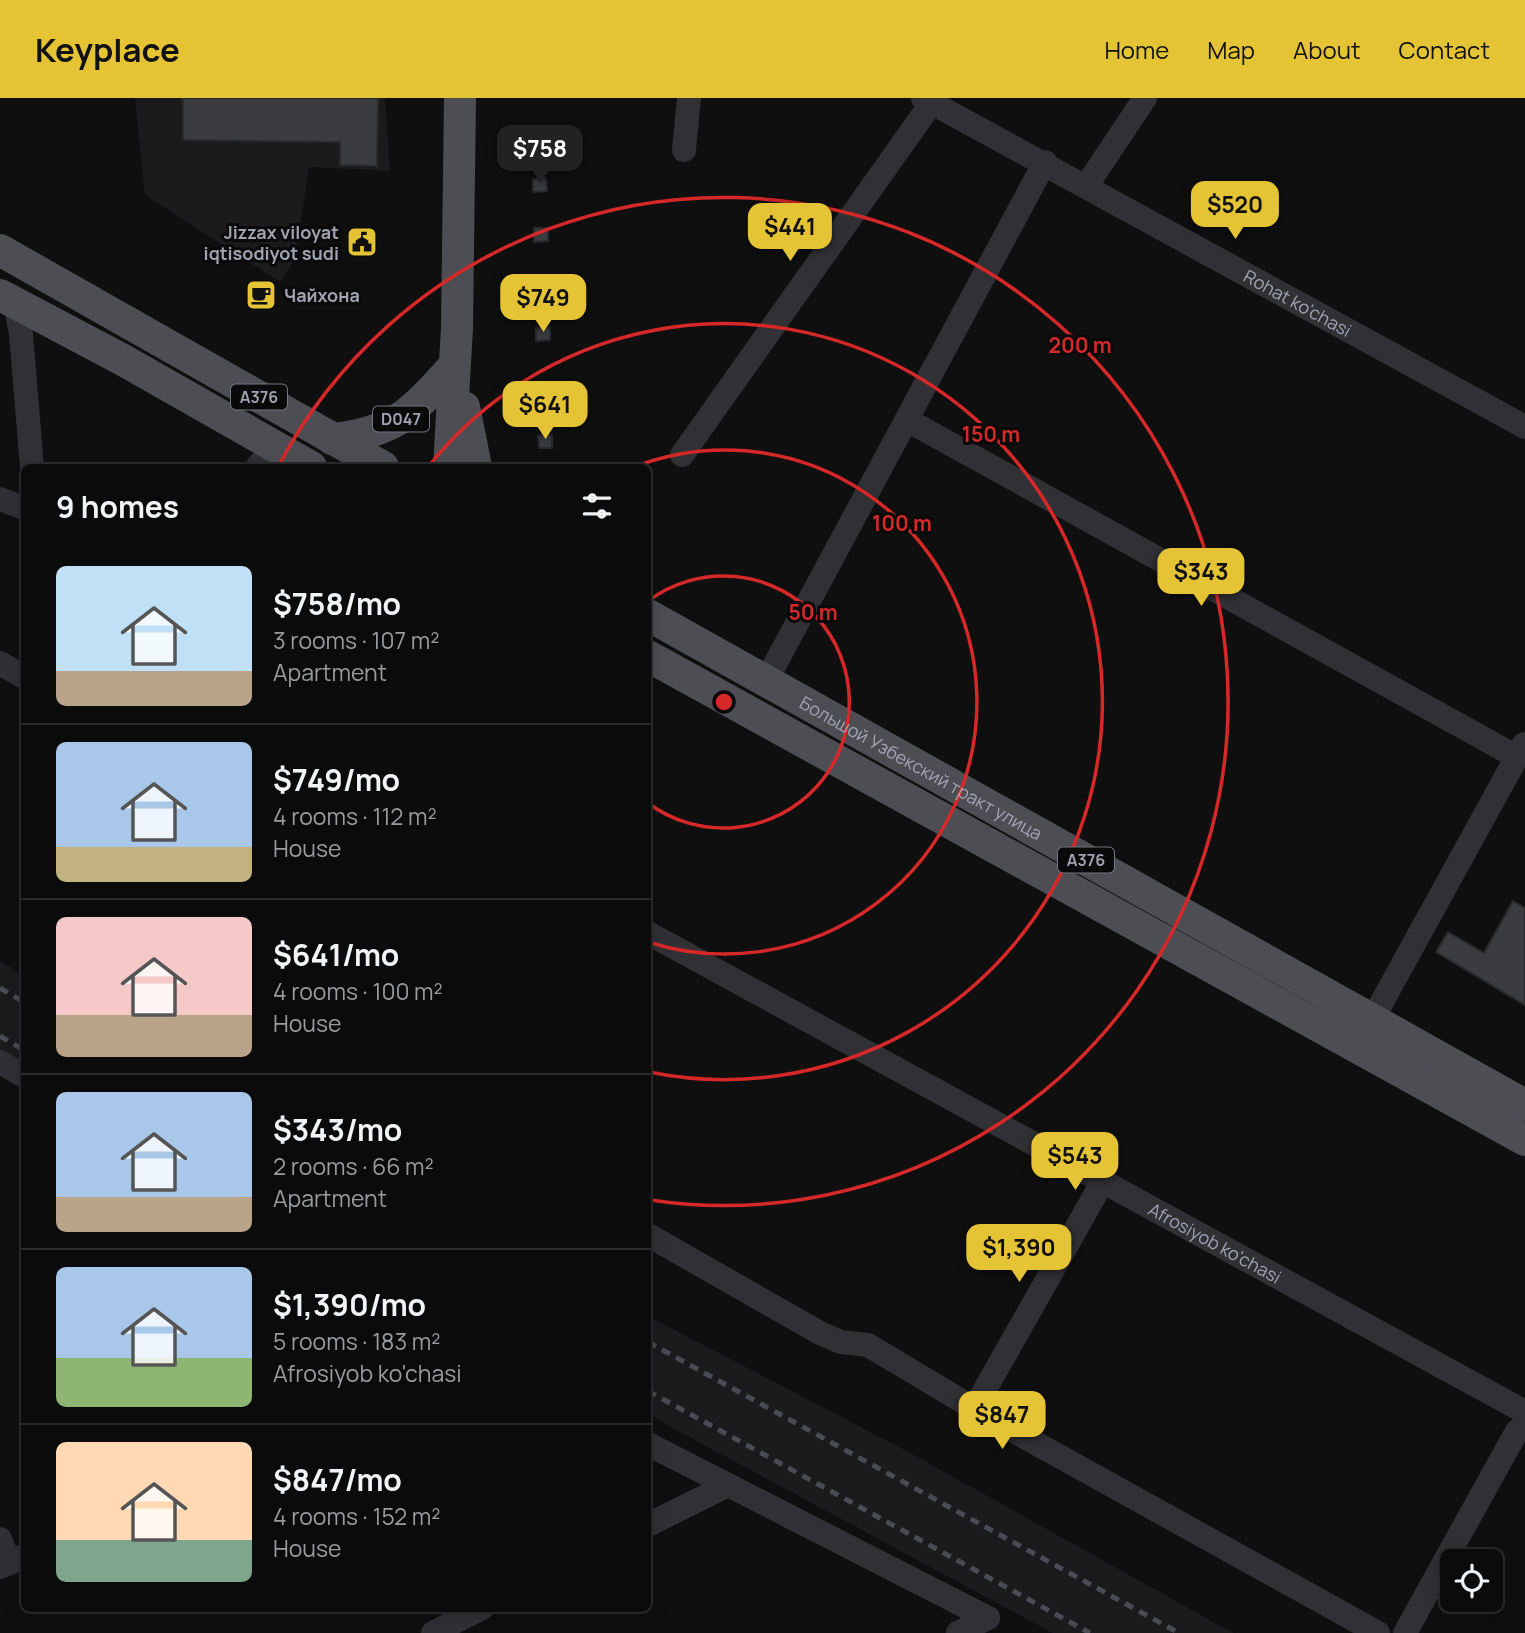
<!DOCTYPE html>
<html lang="en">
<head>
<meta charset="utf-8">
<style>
	:root { --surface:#0b0b0c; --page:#19191a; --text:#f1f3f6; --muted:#9a9b9d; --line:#2b2b2d; --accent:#e4c334 }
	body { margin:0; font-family:Manrope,sans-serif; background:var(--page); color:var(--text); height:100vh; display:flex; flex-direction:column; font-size:26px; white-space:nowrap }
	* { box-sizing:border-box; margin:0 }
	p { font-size:23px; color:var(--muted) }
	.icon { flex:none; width:38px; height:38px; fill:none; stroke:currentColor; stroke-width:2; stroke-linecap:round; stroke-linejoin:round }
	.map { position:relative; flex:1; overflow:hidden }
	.side { position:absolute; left:21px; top:366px; width:630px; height:1148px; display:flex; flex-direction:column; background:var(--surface); border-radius:10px; box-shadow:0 4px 18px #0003,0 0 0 2px var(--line) }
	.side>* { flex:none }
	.controls { position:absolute; left:1440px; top:1451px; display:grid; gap:14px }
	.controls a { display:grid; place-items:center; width:63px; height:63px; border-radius:10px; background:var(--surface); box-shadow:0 4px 18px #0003,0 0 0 2px var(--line); font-size:35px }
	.price { position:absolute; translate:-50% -60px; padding:0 16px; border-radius:14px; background:var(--accent); color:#111; font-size:23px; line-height:46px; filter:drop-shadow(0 2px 4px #0008) }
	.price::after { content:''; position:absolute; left:50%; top:42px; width:21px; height:16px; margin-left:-10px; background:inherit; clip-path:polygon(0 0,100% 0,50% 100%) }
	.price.current { background:#222; color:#fff }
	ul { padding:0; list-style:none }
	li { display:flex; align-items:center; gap:21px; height:175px; padding:0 35px }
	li+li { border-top:2px solid var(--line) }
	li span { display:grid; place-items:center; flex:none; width:196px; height:140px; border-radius:10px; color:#555 }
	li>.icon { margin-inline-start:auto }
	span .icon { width:84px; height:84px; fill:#fffc; stroke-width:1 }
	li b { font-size:30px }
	h2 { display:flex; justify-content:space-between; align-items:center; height:84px; padding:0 35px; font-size:30px }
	header { display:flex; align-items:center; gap:42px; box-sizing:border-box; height:98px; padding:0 35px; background:var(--accent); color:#111 }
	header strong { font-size:33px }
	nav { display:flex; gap:38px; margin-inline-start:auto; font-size:24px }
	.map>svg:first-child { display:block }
</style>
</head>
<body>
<header>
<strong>Keyplace</strong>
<nav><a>Home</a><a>Map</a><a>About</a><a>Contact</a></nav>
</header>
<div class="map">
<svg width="1525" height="1535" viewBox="0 0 1525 1535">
	<rect width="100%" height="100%" fill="#0f0f10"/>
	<g fill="#1b1b1d">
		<polygon points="135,0 385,0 390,73 309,69 295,161 280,184 145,97"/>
		<polygon points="0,863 24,877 24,972 0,958"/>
		<polygon points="648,1218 914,1357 1233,1535 1053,1535 678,1333 648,1316"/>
	</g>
	<g fill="#3b3c40" stroke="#2a292c" stroke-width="2">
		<polygon points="183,0 378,0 377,68 340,67 340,44 183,42"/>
		<polygon points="532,35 545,35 546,48 532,49"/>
		<polygon points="546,80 547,93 533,94 533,81"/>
		<polygon points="534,130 548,130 548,143 534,144"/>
		<polygon points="548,179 549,193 535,193 535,180"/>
		<polygon points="550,229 550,242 536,243 536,230"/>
		<polygon points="538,297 551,297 552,310 538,310"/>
		<polygon points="538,337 552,337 552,350 539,350"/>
		<polygon points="1513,803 1525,810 1525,907 1436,854 1448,834 1484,855"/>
	</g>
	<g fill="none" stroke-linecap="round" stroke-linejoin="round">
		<g stroke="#303035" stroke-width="24">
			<path id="s1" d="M923,0L1525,329"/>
			<polyline points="684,52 689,0"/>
			<polyline points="1087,87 1145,0"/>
			<polyline points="15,205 21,236 32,369"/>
			<polyline points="907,322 1517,659"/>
			<polyline points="682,357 935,0"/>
			<polyline points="257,369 275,349"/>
			<polyline points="0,401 24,410"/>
			<polyline points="0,565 24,579"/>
			<polyline points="766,583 1045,64"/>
			<path id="s2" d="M648,835L1525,1314"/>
			<polyline points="1372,922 1524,646"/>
			<polyline points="0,964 24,978"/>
			<polyline points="648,1137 820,1235 841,1244 868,1247 985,1317 1378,1535"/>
			<polyline points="974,1311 1103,1083"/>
			<polyline points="648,1346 988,1520"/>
			<polyline points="648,1427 726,1388"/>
			<polyline points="0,1441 10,1465"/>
			<polyline points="0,1469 24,1458"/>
			<polyline points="433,1535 482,1510"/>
			<polyline points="958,1535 988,1520"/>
			<polyline points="1405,1535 1517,1333 1525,1328"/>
		</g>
		<g stroke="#4d4d54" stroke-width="32">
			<polyline points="0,152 383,369"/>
			<polyline points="0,197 123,262 311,369"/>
			<polyline points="464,309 476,369"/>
			<path d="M332,341C396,334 411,315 453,269"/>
			<polyline points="449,369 457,230 460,0"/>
			<path id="s3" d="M648,517L1525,1007"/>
			<polyline points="648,558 1525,1042"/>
		</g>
		<g stroke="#4b4c52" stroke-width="5" stroke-dasharray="9 7" stroke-linecap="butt">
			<polyline points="0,890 24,904"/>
			<polyline points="0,938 24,952"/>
			<polyline points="648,1244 1179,1535"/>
			<polyline points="648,1293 1090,1535"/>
		</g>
	</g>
	<g fill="none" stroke="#d62828" stroke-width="3.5">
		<path d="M648 503A126 126 0 1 1 648 705"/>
		<path d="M634 369A252 252 0 1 1 648 844"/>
		<path d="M428 369A378 378 0 1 1 649 974"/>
		<path d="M279 367A504 504 0 1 1 650 1102"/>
	</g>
	<defs>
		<g id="civic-square" transform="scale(1.575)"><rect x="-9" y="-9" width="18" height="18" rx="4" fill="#e4c334" stroke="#0a0a0b"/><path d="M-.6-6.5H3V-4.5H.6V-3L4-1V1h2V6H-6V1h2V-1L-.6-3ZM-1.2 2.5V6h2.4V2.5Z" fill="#111"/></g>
		<g id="cafe-square" transform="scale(1.575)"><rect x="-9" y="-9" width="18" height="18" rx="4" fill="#e4c334" stroke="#0a0a0b"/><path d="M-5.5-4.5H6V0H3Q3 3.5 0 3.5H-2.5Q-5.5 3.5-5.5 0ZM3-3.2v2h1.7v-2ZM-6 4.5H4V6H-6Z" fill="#111"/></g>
	</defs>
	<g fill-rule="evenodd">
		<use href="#civic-square" x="362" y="144"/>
		<use href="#cafe-square" x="261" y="197"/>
	</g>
	<g text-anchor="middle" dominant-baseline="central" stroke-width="6" stroke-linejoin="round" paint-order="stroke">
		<g fill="#0a0a0b" stroke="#74757e" stroke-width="2">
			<rect x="231" y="286.5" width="56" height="25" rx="5"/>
			<rect x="373" y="308.5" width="56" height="25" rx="5"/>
			<rect x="1058" y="749.5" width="56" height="25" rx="5"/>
		</g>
		<g font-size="16" font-weight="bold" fill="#a1a3b0">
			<text x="259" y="299">A376</text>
			<text x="401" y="321">D047</text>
			<text x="1086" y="762">A376</text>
		</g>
		<g font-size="18" font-weight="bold" fill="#a1a3b0" stroke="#0a0a0b" text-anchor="end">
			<text x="339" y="134">Jizzax viloyat<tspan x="339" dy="21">iqtisodiyot sudi</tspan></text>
			<text x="284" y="197" text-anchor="start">Чайхона</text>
		</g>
		<g font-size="18" fill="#a1a3b0" stroke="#0a0a0b">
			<text stroke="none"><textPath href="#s1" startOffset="427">Rohat ko'chasi</textPath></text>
			<text stroke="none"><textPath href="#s3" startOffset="313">Большой Узбекский тракт улица</textPath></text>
			<text stroke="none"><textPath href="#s2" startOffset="646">Afrosiyob ko'chasi</textPath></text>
		</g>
	</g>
	<circle cx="724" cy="604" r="10" fill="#d62828" stroke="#0a0a0b" stroke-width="3.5"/>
	<g font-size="21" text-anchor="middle" font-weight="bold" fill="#d62828" stroke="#0a0a0b" stroke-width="6" stroke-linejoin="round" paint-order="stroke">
		<text x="1080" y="255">200 m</text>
		<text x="991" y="344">150 m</text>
		<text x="902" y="433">100 m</text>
		<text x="813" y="522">50 m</text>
	</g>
</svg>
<div class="controls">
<a><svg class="icon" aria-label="locate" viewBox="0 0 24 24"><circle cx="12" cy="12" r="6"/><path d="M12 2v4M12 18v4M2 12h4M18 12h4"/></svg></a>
</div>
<b class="price current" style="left:540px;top:87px">$758</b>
<b class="price" style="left:1235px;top:143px">$520</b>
<b class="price" style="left:790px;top:165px">$441</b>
<b class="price" style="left:543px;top:236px">$749</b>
<b class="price" style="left:545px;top:343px">$641</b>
<b class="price" style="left:1201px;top:510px">$343</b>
<b class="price" style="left:1075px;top:1094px">$543</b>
<b class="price" style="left:1019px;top:1186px">$1,390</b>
<b class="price" style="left:1002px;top:1353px">$847</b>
<section class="side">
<h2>9 homes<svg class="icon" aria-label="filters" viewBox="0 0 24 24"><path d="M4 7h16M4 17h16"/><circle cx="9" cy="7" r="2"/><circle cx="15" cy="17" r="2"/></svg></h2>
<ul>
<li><span style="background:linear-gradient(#bfe0f5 75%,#b9a48a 0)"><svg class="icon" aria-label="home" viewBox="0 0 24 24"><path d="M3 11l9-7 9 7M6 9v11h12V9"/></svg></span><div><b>$758/mo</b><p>3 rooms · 107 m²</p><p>Apartment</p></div></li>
<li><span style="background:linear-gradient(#a9c7e8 75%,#c2b280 0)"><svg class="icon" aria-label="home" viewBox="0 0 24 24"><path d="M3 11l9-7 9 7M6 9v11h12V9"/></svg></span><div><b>$749/mo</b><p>4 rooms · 112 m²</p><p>House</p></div></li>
<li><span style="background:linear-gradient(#f6c9c9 70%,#b9a48a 0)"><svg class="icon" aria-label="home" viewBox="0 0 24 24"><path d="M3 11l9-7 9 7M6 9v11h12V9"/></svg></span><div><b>$641/mo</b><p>4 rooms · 100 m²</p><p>House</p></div></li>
<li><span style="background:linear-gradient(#a9c7e8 75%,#b9a48a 0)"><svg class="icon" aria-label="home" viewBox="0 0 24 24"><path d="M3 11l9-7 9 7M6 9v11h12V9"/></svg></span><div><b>$343/mo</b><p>2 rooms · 66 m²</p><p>Apartment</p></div></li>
<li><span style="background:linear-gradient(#a9c7e8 65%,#8fb573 0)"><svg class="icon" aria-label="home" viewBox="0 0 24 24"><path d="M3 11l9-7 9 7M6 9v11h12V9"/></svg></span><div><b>$1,390/mo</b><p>5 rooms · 183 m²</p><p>Afrosiyob ko'chasi</p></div></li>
<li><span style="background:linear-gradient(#ffd9b3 70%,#7fa58c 0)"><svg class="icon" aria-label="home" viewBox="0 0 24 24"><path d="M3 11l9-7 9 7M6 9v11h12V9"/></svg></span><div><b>$847/mo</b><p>4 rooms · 152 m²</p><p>House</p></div></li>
</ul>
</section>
</div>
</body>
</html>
